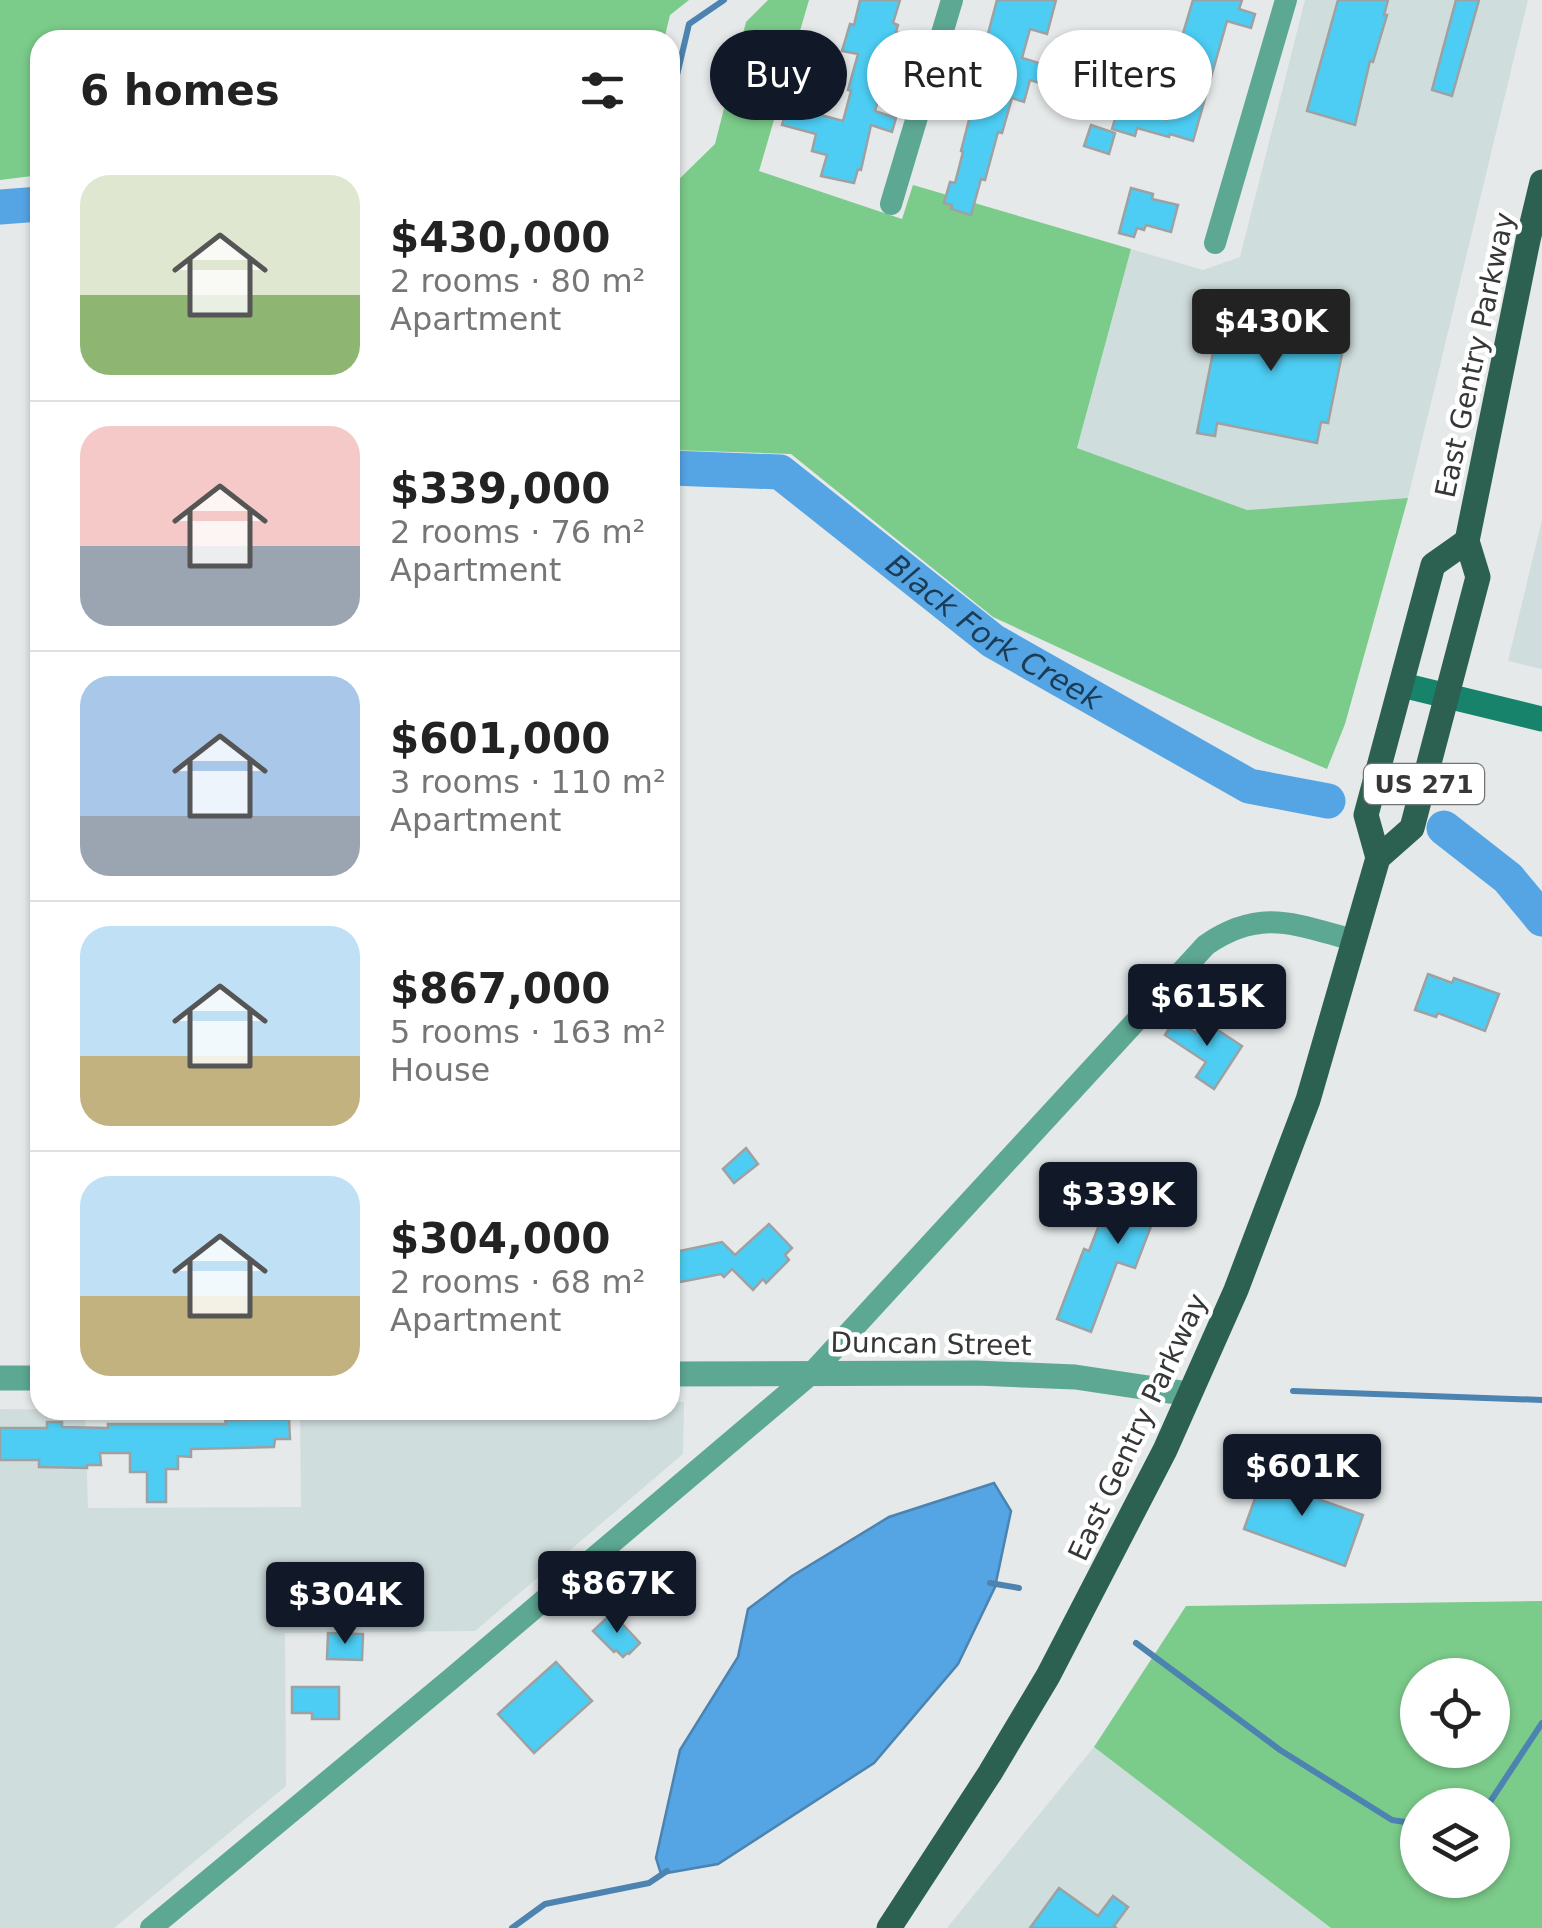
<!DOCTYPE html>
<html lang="en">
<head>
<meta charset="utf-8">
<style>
	:root { --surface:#fff; --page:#f2f2f2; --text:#222; --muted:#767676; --line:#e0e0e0; --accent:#111827 }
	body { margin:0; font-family:"DejaVu Sans",sans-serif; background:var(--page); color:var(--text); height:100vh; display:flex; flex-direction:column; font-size:38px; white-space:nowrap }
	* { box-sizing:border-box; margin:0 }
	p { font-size:32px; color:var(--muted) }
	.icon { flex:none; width:55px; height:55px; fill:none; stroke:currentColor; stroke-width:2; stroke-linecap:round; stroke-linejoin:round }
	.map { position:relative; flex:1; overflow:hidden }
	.panel { position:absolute; left:30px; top:30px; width:650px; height:1390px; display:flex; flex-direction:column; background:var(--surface); border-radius:30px; box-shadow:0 2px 8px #0004 }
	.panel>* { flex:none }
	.guide { position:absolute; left:710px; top:30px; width:680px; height:90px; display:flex; gap:20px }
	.controls { position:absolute; left:1400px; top:1658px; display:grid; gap:20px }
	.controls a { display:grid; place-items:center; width:110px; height:110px; border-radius:50%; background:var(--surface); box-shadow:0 2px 8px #0004; font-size:50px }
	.price { position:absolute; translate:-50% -85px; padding:0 22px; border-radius:10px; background:var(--accent); color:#fff; font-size:32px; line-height:65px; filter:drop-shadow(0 2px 5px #0008) }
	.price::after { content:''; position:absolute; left:50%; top:60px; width:30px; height:22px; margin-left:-15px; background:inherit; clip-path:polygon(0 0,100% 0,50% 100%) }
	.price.on { background:#222; color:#fff }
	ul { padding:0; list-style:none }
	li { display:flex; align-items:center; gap:30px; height:250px; padding:0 50px }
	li+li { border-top:2px solid var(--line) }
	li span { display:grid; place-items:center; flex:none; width:280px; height:200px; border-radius:30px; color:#555 }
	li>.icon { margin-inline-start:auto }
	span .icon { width:120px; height:120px; fill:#fffc; stroke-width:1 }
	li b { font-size:42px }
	h2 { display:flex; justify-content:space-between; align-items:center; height:120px; padding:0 50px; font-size:42px }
	.chip { padding:0 35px; border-radius:45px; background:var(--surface); box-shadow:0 2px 8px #0004; font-size:35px; line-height:90px }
	.chip.on { background:var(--accent); color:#fff }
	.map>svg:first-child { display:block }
</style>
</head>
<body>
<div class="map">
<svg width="1542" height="1928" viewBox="0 0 1542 1928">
	<rect width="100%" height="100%" fill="#e5e9e9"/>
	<g fill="#d0dddd">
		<polygon points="1305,0 1528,0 1408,498 1247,510 1077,448 1131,249 1203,270 1240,257"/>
		<polygon points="1542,520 1542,669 1508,661"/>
		<polygon points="670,1402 684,1402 683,1454 475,1631 285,1633 286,1786 114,1928 0,1928 0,1409 85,1410 88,1508 301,1507 300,1410 670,1410"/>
		<polygon points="1094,1747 1331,1928 947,1928"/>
	</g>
	<g fill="#7bcb8a" fill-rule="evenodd">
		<polygon points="0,0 689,0 670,15 664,40 40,40 40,175 0,180"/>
		<polygon points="768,0 809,0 759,171 902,219 913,185 1131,249 1077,448 1247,510 1408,498 1345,724 1327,769 1261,741 993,617 791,454 670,450 670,188 715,144 746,22"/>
		<path d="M1542,1601V1928H1331L1094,1747L1186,1606ZM1492,1675V1750H1418V1675ZM1492,1805V1880H1418V1805Z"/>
	</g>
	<polygon fill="#55a4e4" stroke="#4c83b0" stroke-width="2.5" points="994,1483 1011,1511 995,1587 958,1664 874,1763 718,1864 661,1874 656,1858 680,1750 738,1657 748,1609 792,1576 889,1517"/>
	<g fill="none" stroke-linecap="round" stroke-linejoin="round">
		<g stroke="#4c83b0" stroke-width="6">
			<polyline points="670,105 689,24 724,0"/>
			<polyline points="1293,1391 1542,1400"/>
			<polyline points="990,1583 1019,1588"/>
			<polyline points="1136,1643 1280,1750 1392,1820 1418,1824"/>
			<polyline points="1488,1805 1542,1723"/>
			<polyline points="512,1928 545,1904 649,1883 667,1871"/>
		</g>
		<g stroke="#55a4e4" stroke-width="35">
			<polyline points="0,207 40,204"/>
			<path id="s1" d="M670,468L780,472L993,641L1249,786L1328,801"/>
			<polyline points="1444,828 1508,878 1542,919"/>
		</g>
	</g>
	<g fill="#4dcdf3" stroke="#9ea1a2" stroke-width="2.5">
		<polygon points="860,0 900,0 893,23 898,25 896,32 899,33 875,111 896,118 892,132 871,125 861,170 858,169 854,183 821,176 827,155 812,151 816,134 782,125 788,106 843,121 851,91 848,90 858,54 842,51 850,24 854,25"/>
		<polygon points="997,0 1056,0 1047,34 1030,29 1022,58 1059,69 1053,87 1030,80 1024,102 1012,98 1002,133 998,132 985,180 981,179 971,215 951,209 952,205 944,203 950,182 955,183 963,152 961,151 988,46 985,45"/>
		<polygon points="1193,0 1242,0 1239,9 1255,14 1251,28 1227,21 1193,141 1170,134 1169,137 1137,128 1135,136 1112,129 1119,106 1167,120 1176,89 1165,86 1178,40 1181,40"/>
		<polygon points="1338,0 1388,0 1384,15 1387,15 1373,62 1370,61 1355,125 1307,111"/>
		<polygon points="1456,0 1479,0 1452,96 1432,90"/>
		<polygon points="790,41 833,52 830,66 786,55"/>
		<polygon points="1091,125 1115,133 1109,154 1084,146"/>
		<polygon points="1131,188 1153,194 1152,199 1178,205 1171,232 1146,225 1144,230 1137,228 1134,237 1119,233"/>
		<polygon points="1223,302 1340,326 1336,348 1343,349 1328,423 1321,422 1317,443 1217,423 1215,436 1197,433"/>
		<polygon points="1428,974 1452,983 1454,978 1499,994 1485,1031 1438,1013 1436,1017 1415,1010"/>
		<polygon points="1175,1019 1196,1033 1204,1021 1242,1046 1214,1089 1196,1077 1206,1062 1165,1035"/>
		<polygon points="746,1148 758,1164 734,1183 723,1169"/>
		<polygon points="1143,1168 1184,1185 1171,1219 1156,1213 1135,1268 1117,1262 1091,1332 1057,1319 1084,1249 1089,1251 1099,1225 1124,1234 1135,1205 1120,1199 1130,1176 1139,1179"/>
		<polygon points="769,1224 792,1248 785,1255 789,1260 766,1283 763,1279 753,1290 732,1269 724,1277 721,1274 670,1284 670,1253 722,1242 735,1255"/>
		<polygon points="289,1419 290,1439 275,1439 274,1447 191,1449 191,1457 178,1456 178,1469 166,1469 166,1502 147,1502 147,1472 130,1472 130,1453 100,1453 101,1465 87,1465 87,1468 39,1467 39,1460 0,1460 0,1428 47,1428 47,1422 62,1422 62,1427 108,1428 108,1424 226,1424 225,1420"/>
		<polygon points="1270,1457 1287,1464 1279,1485 1363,1515 1345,1566 1244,1529"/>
		<polygon points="612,1613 640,1643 629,1654 627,1653 623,1657 616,1650 614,1652 593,1631"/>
		<polygon points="328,1633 363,1634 362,1660 327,1659"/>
		<polygon points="556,1662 592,1701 534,1753 498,1714"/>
		<polygon points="292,1687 339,1687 339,1719 312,1719 312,1713 292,1713"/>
		<polygon points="1059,1888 1098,1916 1113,1896 1128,1907 1114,1926 1116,1928 1030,1928"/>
	</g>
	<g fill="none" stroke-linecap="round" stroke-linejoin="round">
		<g stroke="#5da893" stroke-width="22">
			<polyline points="891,204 952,0"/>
			<polyline points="1215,243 1286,0"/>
			<path d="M151,1928L451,1679L812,1373L1206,945C1261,907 1296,925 1354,940"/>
		</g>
		<g stroke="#5da893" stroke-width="25">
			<polyline points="670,1374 976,1373 1075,1377 1189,1394"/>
			<polyline points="0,1378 40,1378"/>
		</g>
		<polyline stroke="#18836b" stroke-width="25" points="1402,685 1542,719"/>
		<g stroke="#2c6152" stroke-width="25">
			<polyline points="1378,858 1412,828 1478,577 1467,541 1528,240 1542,182"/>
			<polyline points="889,1928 990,1773 1048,1676 1165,1450 1236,1290 1308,1100 1378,858 1366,815 1433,565 1467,541"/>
		</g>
	</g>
	<g text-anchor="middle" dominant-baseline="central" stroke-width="9" stroke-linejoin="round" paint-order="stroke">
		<rect fill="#fff" stroke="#727373" stroke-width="2.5" x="1364" y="764" width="120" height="40" rx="8"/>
		<g font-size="25" font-weight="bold" fill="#363737">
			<text x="1424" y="784">US 271</text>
		</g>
		<g font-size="28" fill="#363737" stroke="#fff">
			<text transform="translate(1475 355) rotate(-78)">East Gentry Parkway</text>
			<text transform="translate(931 1344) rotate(1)">Duncan Street</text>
			<text transform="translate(1138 1427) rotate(-65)">East Gentry Parkway</text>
		</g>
		<g font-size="30" font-style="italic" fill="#1a3c56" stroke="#fff">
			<text stroke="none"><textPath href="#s1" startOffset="378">Black Fork Creek</textPath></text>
		</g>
	</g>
</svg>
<div class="controls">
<a><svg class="icon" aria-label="locate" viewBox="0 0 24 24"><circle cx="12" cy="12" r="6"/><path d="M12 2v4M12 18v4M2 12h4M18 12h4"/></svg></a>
<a><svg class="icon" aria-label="layers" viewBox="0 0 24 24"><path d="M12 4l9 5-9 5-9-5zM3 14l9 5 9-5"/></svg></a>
</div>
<b class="price on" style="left:1271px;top:374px">$430K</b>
<b class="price" style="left:1207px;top:1049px">$615K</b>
<b class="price" style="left:1118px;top:1247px">$339K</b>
<b class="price" style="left:1302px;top:1519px">$601K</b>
<b class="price" style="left:617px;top:1636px">$867K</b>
<b class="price" style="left:345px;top:1647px">$304K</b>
<div class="guide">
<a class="chip on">Buy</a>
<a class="chip">Rent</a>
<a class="chip">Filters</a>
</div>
<section class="panel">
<h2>6 homes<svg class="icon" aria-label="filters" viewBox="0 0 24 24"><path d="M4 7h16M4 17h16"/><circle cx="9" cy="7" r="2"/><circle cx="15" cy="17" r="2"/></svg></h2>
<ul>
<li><span style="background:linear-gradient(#dfe7d0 60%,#8fb573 0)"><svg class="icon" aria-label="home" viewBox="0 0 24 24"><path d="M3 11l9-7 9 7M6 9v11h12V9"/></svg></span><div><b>$430,000</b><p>2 rooms · 80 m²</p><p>Apartment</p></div></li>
<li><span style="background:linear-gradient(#f6c9c9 60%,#9aa5b1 0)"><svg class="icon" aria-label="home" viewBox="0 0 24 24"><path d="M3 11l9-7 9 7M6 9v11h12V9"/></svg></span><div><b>$339,000</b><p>2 rooms · 76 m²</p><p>Apartment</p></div></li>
<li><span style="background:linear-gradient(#a9c7e8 70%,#9aa5b1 0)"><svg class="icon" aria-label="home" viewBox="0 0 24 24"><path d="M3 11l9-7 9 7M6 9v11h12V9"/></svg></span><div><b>$601,000</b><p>3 rooms · 110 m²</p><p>Apartment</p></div></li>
<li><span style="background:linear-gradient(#bfe0f5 65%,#c2b280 0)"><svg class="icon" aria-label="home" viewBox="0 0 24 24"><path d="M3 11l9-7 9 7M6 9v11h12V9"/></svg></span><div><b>$867,000</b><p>5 rooms · 163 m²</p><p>House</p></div></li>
<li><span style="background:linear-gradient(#bfe0f5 60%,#c2b280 0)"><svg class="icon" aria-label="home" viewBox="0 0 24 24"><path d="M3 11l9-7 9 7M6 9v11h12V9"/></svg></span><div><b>$304,000</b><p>2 rooms · 68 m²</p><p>Apartment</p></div></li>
</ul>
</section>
</div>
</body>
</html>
